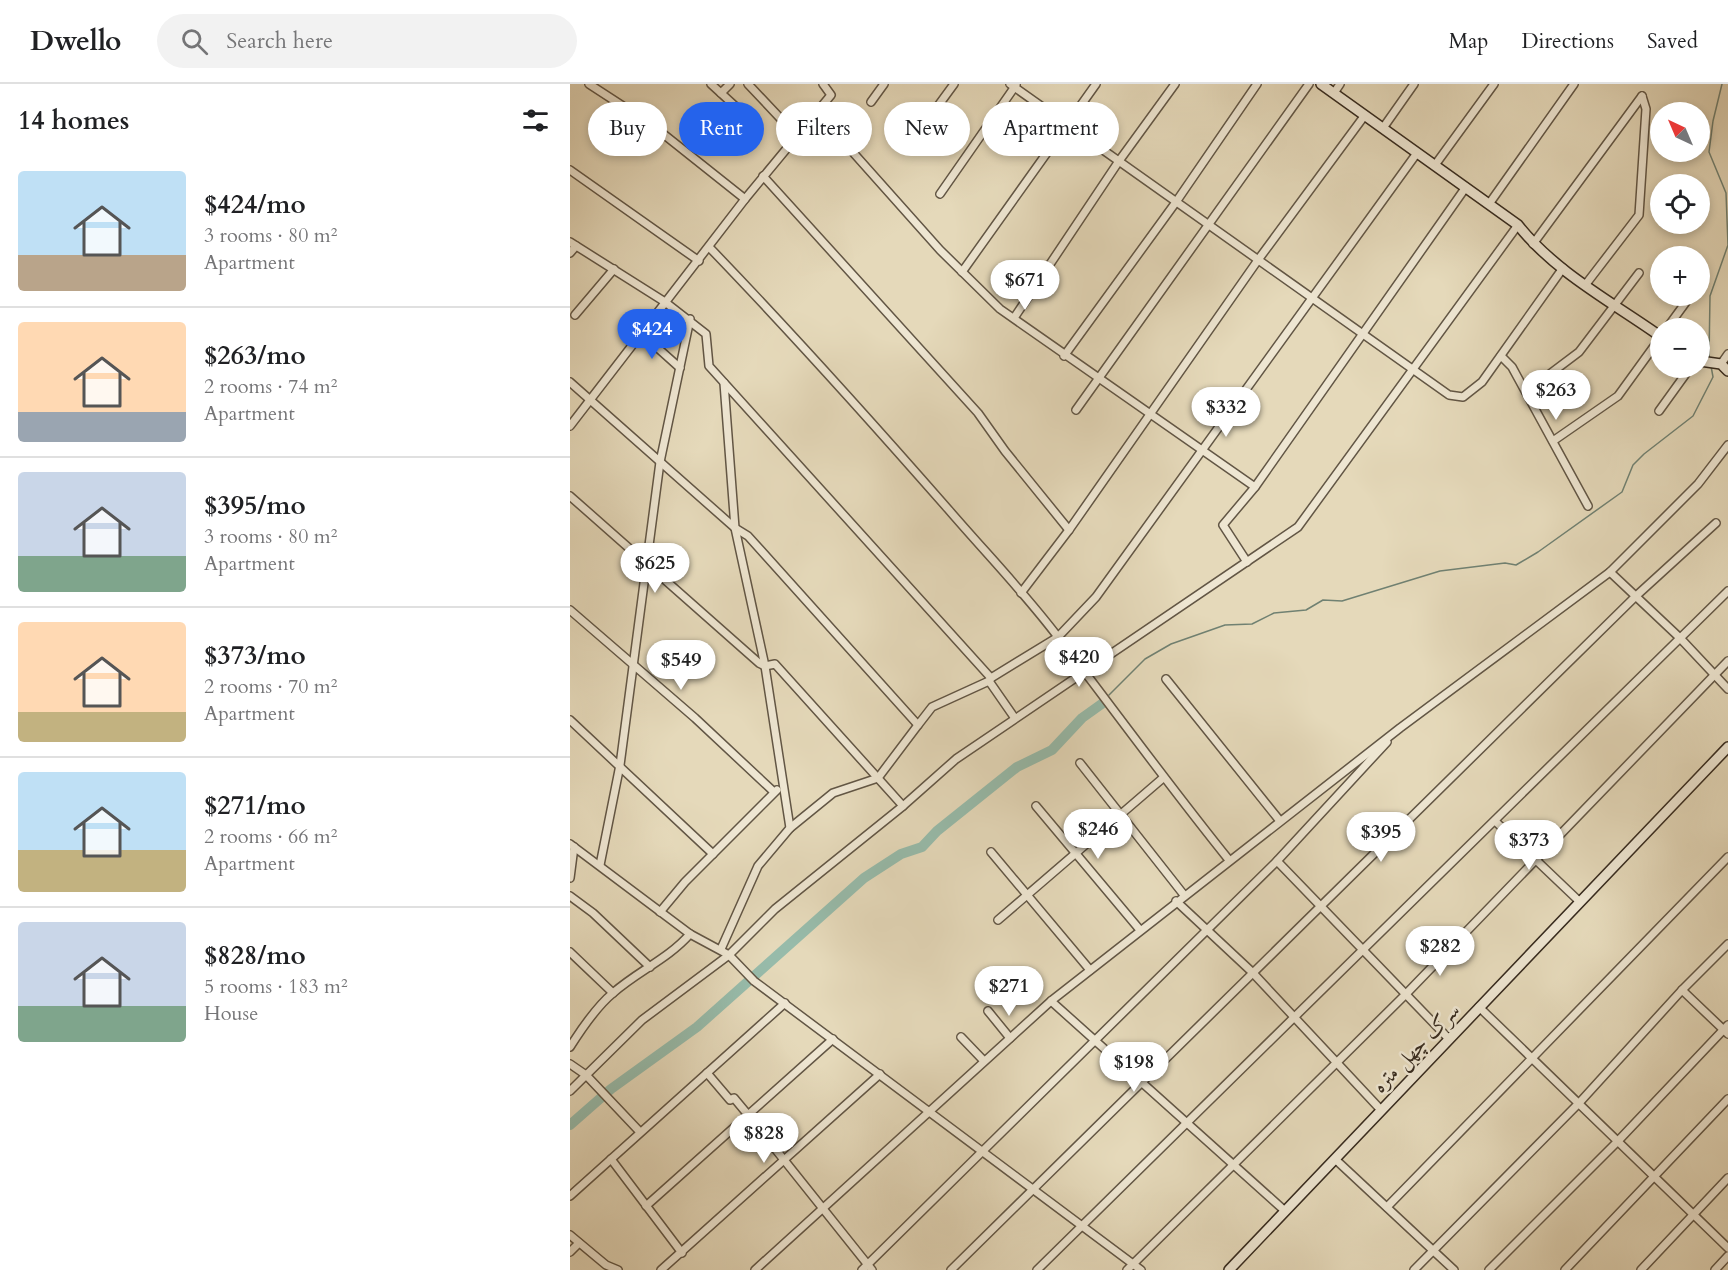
<!DOCTYPE html>
<html lang="en">
<head>
<meta charset="utf-8">
<style>
	:root { --surface:#fff; --page:#f2f2f2; --text:#202124; --muted:#757577; --line:#e0e0e0; --accent:#2563eb }
	body { margin:0; font-family:Cardo,Amiri,serif; background:var(--page); color:var(--text); height:100vh; display:flex; flex-direction:column; font-size:22px; white-space:nowrap }
	* { box-sizing:border-box; margin:0 }
	p { font-size:20px; color:var(--muted) }
	.icon { flex:none; width:33px; height:33px; fill:none; stroke:currentColor; stroke-width:2; stroke-linecap:round; stroke-linejoin:round }
	.map { position:relative; flex:1; overflow:hidden }
	.details { display:flex; flex-direction:column; background:var(--surface); width:570px }
	.details>* { flex:none }
	.hud { position:absolute; left:18px; top:18px; width:570px; height:54px; display:flex; gap:12px }
	.needle { width:39px; rotate:316deg }
	.buttons { position:absolute; left:1080px; top:18px; display:grid; gap:12px }
	.buttons a { display:grid; place-items:center; width:60px; height:60px; border-radius:50%; background:var(--surface); box-shadow:0 3px 9px #0003; font-size:30px }
	.price { position:absolute; translate:-50% -51px; padding:0 14px; border-radius:21px; background:#fff; color:#222; font-size:20px; line-height:39px; filter:drop-shadow(0 2px 3px #0008) }
	.price::after { content:''; position:absolute; left:50%; top:36px; width:18px; height:14px; margin-left:-9px; background:inherit; clip-path:polygon(0 0,100% 0,50% 100%) }
	.price.selected { background:var(--accent); color:#fff }
	ul { padding:0; list-style:none }
	li { display:flex; align-items:center; gap:18px; height:150px; padding:0 18px }
	li+li { border-top:2px solid var(--line) }
	li span { display:grid; place-items:center; flex:none; width:168px; height:120px; border-radius:6px; color:#555 }
	li>.icon { margin-inline-start:auto }
	span .icon { width:72px; height:72px; fill:#fffc; stroke-width:1 }
	li b { font-size:26px }
	h2 { display:flex; justify-content:space-between; align-items:center; height:72px; padding:0 18px; font-size:26px }
	.tag { padding:0 21px; border-radius:27px; background:var(--surface); box-shadow:0 3px 9px #0003; font-size:21px; line-height:54px }
	.tag.selected { background:var(--accent); color:#fff }
	header { display:flex; align-items:center; gap:36px; box-sizing:border-box; height:84px; padding:0 30px; background:var(--surface); border-bottom:2px solid var(--line) }
	header strong { font-size:28px }
	nav { display:flex; gap:33px; margin-inline-start:auto; font-size:21px }
	.search { width:420px; height:54px; background:var(--page); display:flex; align-items:center; gap:15px; box-sizing:border-box; padding:0 21px; border-radius:33px; color:var(--muted); font-size:22px }
	main { display:flex; flex:1; min-height:0 }
	.map>svg:first-child { display:block }
</style>
</head>
<body>
<header>
<strong>Dwello</strong>
<div class="search"><svg class="icon" aria-label="search" viewBox="0 0 24 24"><circle cx="10" cy="10" r="6"/><path d="M15 15l6 6"/></svg>Search here</div>
<nav><a>Map</a><a>Directions</a><a>Saved</a></nav>
</header>
<main>
<section class="details">
<h2>14 homes<svg class="icon" aria-label="filters" viewBox="0 0 24 24"><path d="M4 7h16M4 17h16"/><circle cx="9" cy="7" r="2"/><circle cx="15" cy="17" r="2"/></svg></h2>
<ul>
<li><span style="background:linear-gradient(#bfe0f5 70%,#b9a48a 0)"><svg class="icon" aria-label="home" viewBox="0 0 24 24"><path d="M3 11l9-7 9 7M6 9v11h12V9"/></svg></span><div><b>$424/mo</b><p>3 rooms · 80 m²</p><p>Apartment</p></div></li>
<li><span style="background:linear-gradient(#ffd9b3 75%,#9aa5b1 0)"><svg class="icon" aria-label="home" viewBox="0 0 24 24"><path d="M3 11l9-7 9 7M6 9v11h12V9"/></svg></span><div><b>$263/mo</b><p>2 rooms · 74 m²</p><p>Apartment</p></div></li>
<li><span style="background:linear-gradient(#c9d6e8 70%,#7fa58c 0)"><svg class="icon" aria-label="home" viewBox="0 0 24 24"><path d="M3 11l9-7 9 7M6 9v11h12V9"/></svg></span><div><b>$395/mo</b><p>3 rooms · 80 m²</p><p>Apartment</p></div></li>
<li><span style="background:linear-gradient(#ffd9b3 75%,#c2b280 0)"><svg class="icon" aria-label="home" viewBox="0 0 24 24"><path d="M3 11l9-7 9 7M6 9v11h12V9"/></svg></span><div><b>$373/mo</b><p>2 rooms · 70 m²</p><p>Apartment</p></div></li>
<li><span style="background:linear-gradient(#bfe0f5 65%,#c2b280 0)"><svg class="icon" aria-label="home" viewBox="0 0 24 24"><path d="M3 11l9-7 9 7M6 9v11h12V9"/></svg></span><div><b>$271/mo</b><p>2 rooms · 66 m²</p><p>Apartment</p></div></li>
<li><span style="background:linear-gradient(#c9d6e8 70%,#7fa58c 0)"><svg class="icon" aria-label="home" viewBox="0 0 24 24"><path d="M3 11l9-7 9 7M6 9v11h12V9"/></svg></span><div><b>$828/mo</b><p>5 rooms · 183 m²</p><p>House</p></div></li>
</ul>
</section>
<div class="map">
<svg width="1158" height="1186" viewBox="0 0 1158 1186">
	<rect width="100%" height="100%" fill="#e5d9ba"/>
	<filter id="stains"><feTurbulence type="fractalNoise" baseFrequency=".00333" numOctaves="4"/><feColorMatrix values="0 0 0 0 .2 0 0 0 0 .09 0 0 0 0 .02 0 0 0 .5 -.17"/></filter>
	<radialGradient id="worn" r=".72"><stop offset=".6" stop-color="#630" stop-opacity="0"/><stop offset="1" stop-color="#630" stop-opacity=".3"/></radialGradient>
	<g fill="none" stroke-linecap="round" stroke-linejoin="round">
		<g stroke="#708172" stroke-width="1.5">
			<polyline points="1139,274 1140,212 1158,161 1156,109 1139,68 1143,37 1152,0"/>
			<polyline points="539,611 575,575 601,560 655,541 682,540 704,529 736,526 753,516 772,517 870,487 935,479 946,481 968,468 1052,408 1063,381 1074,370 1123,332 1143,293 1141,282"/>
		</g>
		<polyline stroke="#97bbaa" stroke-width="10" points="0,1041 41,1005 127,943 294,794 331,770 352,763 367,747 447,683 482,666 512,634 533,619"/>
		<g stroke="#625645" stroke-width="10">
			<g id="street">
				<polyline points="19,0 82,41 175,115"/>
				<polyline points="141,0 165,22"/>
				<polyline points="178,0 227,52"/>
				<polyline points="440,0 879,311 893,313 912,298 993,184"/>
				<polyline points="151,9 160,0"/>
				<polyline points="764,9 770,0"/>
				<polyline points="301,18 314,0"/>
				<polyline points="247,28 370,166 430,225 685,403"/>
				<polyline points="813,44 844,0"/>
				<polyline points="338,63 384,0"/>
				<polyline points="865,81 924,0"/>
				<polyline points="0,86 129,177"/>
				<polyline points="193,92 408,329 435,367 499,446"/>
				<polyline points="370,110 446,1"/>
				<polyline points="919,120 1004,0"/>
				<polyline points="0,158 95,218 136,250 139,282 421,594 419,597 444,633"/>
				<polyline points="963,160 1072,12"/>
				<path d="M139,163C221,248 300,336 378,425C414,467 454,508 488,553C545,627 600,703 659,776"/>
				<polyline points="0,169 6,162"/>
				<polyline points="392,188 526,0"/>
				<polyline points="1016,200 1069,131 1076,25 1072,12"/>
				<polyline points="5,231 44,185"/>
				<polyline points="444,234 549,77 605,0"/>
				<polyline points="1097,244 1116,218"/>
				<polyline points="71,249 110,284"/>
				<polyline points="494,272 606,118 687,0"/>
				<polyline points="931,272 942,283 1018,422"/>
				<polyline points="1151,280 1158,270"/>
				<polyline points="0,298 165,444 178,452 348,641 362,623 419,597"/>
				<polyline points="956,308 1009,268 1069,189"/>
				<polyline points="506,326 739,0"/>
				<polyline points="1089,327 1120,284"/>
				<polyline points="0,342 175,115 261,11 253,0"/>
				<polyline points="983,357 1048,312 1090,254"/>
				<polyline points="0,412 189,579 195,582 205,580 333,722"/>
				<polyline points="677,478 653,441 685,403 896,103"/>
				<polyline points="1040,488 1110,554 1158,605"/>
				<polyline points="451,509 499,446 688,176 795,31"/>
				<polyline points="0,526 125,634 204,708"/>
				<polyline points="421,594 488,553 526,513 847,69"/>
				<polyline points="596,595 710,737"/>
				<polyline points="0,636 143,770"/>
				<polyline points="510,679 614,811"/>
				<polyline points="466,722 570,846"/>
				<polyline points="925,737 1010,818"/>
				<polyline points="220,744 263,709 308,694 348,641"/>
				<polyline points="0,760 120,850 159,871 184,897 571,1186"/>
				<polyline points="421,768 520,886"/>
				<polyline points="707,777 879,955"/>
				<polyline points="30,781 50,681 90,378 120,235"/>
				<polyline points="0,794 4,763"/>
				<polyline points="0,812 23,829 80,883"/>
				<polyline points="606,817 682,888 811,1026"/>
				<polyline points="90,828 115,798 207,706"/>
				<polyline points="428,836 593,694"/>
				<polyline points="151,865 188,782 220,744 195,582 165,444 154,299"/>
				<polyline points="0,868 43,909"/>
				<polyline points="1112,906 1158,950"/>
				<polyline points="481,917 715,1127"/>
				<polyline points="909,923 1158,1164"/>
				<polyline points="418,927 440,954"/>
				<polyline points="391,953 414,977"/>
				<path d="M0,963C12,944 26,923 43,909C68,887 98,875 120,850"/>
				<polyline points="0,980 16,991 70,1048"/>
				<polyline points="137,989 160,1016 164,1014 179,1032 302,1186"/>
				<polyline points="0,1007 72,936 159,871 205,825 333,722 386,675 728,443 948,141"/>
				<polyline points="41,1075 112,1169"/>
				<polyline points="765,1075 884,1186"/>
				<polyline points="0,1112 215,919"/>
				<polyline points="76,1122 263,955"/>
				<polyline points="817,1123 1158,773"/>
				<polyline points="0,1151 36,1181 48,1186"/>
				<polyline points="0,1168 9,1159"/>
				<polyline points="91,1186 310,990"/>
				<polyline points="185,1186 481,917 830,644 1040,488 1128,400 1158,361"/>
				<polyline points="292,1186 707,777 817,658"/>
				<polyline points="381,1186 1066,512 1146,439"/>
				<polyline points="467,1186 1158,507"/>
				<polyline points="557,1186 835,911 1158,577"/>
				<polyline points="844,1186 1010,1018 1112,906 1158,860"/>
				<polyline points="919,1186 1048,1057 1158,941"/>
				<polyline points="995,1186 1158,1015"/>
				<polyline points="1071,1186 1158,1094"/>
				<polyline points="1145,1186 1158,1172"/>
			</g>
		</g>
		<g stroke="#362a1e" stroke-width="12">
			<g id="secondary">
				<path d="M751,0L948,141C985,188 1042,218 1090,252"/>
				<polyline points="1130,277 1151,280 1158,287"/>
				<polyline points="659,1186 1158,663"/>
			</g>
		</g>
		<use href="#street" stroke="#eee6d2" stroke-width="7"/>
		<use href="#secondary" stroke="#eee6d2" stroke-width="9"/>
	</g>
	<g text-anchor="middle" dominant-baseline="central" stroke-width="5" stroke-linejoin="round" paint-order="stroke">
		<g font-size="21" fill="#362a1e" stroke="#eee6d2">
			<text transform="translate(846 964) rotate(-46)">سرک چهل متره</text>
		</g>
	</g>
	<rect width="100%" height="100%" filter="url(#stains)"/>
	<rect width="100%" height="100%" fill="url(#worn)"/>
</svg>
<div class="buttons">
<a><svg class="needle" viewBox="-14 -14 28 28"><path d="M0-13l5 13h-10z" fill="#e53935"/><path d="M0 13l5-13h-10z" fill="#757577"/></svg></a>
<a><svg class="icon" aria-label="locate" viewBox="0 0 24 24"><circle cx="12" cy="12" r="6"/><path d="M12 2v4M12 18v4M2 12h4M18 12h4"/></svg></a>
<a>+</a>
<a>−</a>
</div>
<b class="price" style="left:455px;top:227px">$671</b>
<b class="price selected" style="left:82px;top:276px">$424</b>
<b class="price" style="left:986px;top:337px">$263</b>
<b class="price" style="left:656px;top:354px">$332</b>
<b class="price" style="left:85px;top:510px">$625</b>
<b class="price" style="left:509px;top:604px">$420</b>
<b class="price" style="left:111px;top:607px">$549</b>
<b class="price" style="left:528px;top:776px">$246</b>
<b class="price" style="left:811px;top:779px">$395</b>
<b class="price" style="left:959px;top:787px">$373</b>
<b class="price" style="left:870px;top:893px">$282</b>
<b class="price" style="left:439px;top:933px">$271</b>
<b class="price" style="left:564px;top:1009px">$198</b>
<b class="price" style="left:194px;top:1080px">$828</b>
<div class="hud">
<a class="tag">Buy</a>
<a class="tag selected">Rent</a>
<a class="tag">Filters</a>
<a class="tag">New</a>
<a class="tag">Apartment</a>
</div>
</div>
</main>
</body>
</html>
